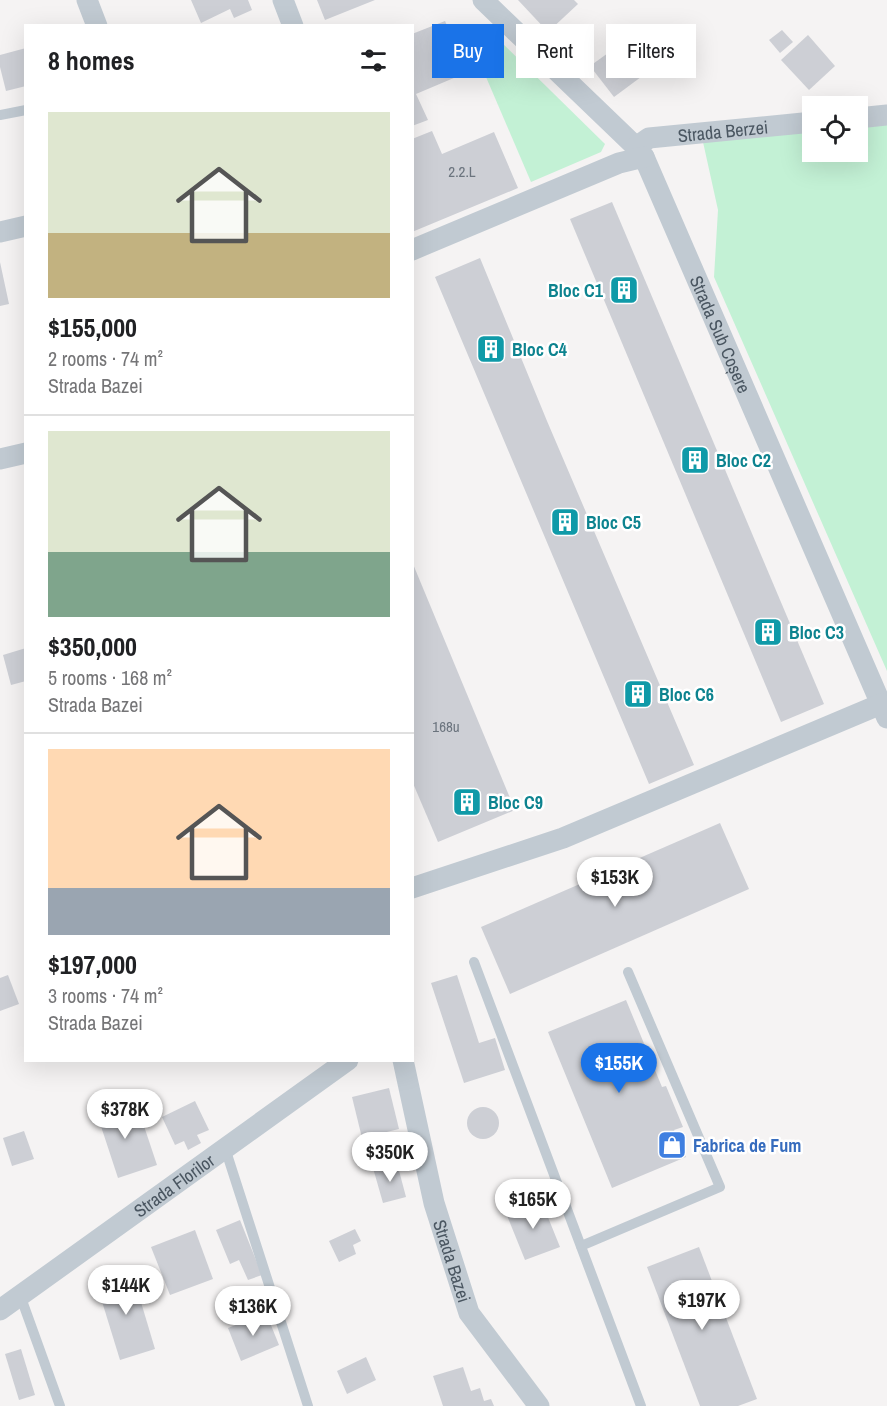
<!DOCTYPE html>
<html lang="en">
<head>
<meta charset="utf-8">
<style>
	:root { --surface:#fff; --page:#f2f2f2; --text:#202124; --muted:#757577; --line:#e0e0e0; --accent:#1a73e8 }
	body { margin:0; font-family:"Archivo Narrow",sans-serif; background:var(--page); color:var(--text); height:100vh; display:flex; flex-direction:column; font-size:22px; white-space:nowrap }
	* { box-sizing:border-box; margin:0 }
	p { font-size:20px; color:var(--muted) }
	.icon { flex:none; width:33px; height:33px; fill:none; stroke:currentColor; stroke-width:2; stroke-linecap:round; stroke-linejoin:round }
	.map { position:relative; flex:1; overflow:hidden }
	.details { position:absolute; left:24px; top:24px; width:390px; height:1038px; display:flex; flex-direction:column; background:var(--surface); border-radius:0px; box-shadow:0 6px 24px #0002 }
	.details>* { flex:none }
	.top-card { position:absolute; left:432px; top:24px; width:364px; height:54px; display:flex; gap:12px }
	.fabs { position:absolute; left:802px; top:96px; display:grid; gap:12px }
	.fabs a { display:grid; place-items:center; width:66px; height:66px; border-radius:0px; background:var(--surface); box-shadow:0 6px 24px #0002; font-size:30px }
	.price { position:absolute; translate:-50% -51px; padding:0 14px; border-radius:21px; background:#fff; color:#222; font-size:20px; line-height:39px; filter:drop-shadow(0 2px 3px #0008) }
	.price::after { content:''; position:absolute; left:50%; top:36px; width:18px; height:14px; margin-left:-9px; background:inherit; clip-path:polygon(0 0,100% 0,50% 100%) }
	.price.current { background:var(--accent); color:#fff }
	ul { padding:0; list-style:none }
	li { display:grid; align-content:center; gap:12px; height:318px; padding:0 24px }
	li+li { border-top:2px solid var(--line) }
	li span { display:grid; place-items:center; height:186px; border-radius:0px; color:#555 }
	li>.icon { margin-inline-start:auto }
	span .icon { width:108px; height:108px; fill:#fffc; stroke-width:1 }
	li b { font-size:26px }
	h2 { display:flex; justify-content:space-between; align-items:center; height:72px; padding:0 24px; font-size:26px }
	.tag { padding:0 21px; border-radius:0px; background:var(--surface); box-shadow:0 6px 24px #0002; font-size:21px; line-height:54px }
	.tag.current { background:var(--accent); color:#fff }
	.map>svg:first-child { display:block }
</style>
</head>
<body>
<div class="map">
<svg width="887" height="1406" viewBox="0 0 887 1406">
	<rect width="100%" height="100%" fill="#f5f3f3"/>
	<g fill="#c3f1d5">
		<polygon points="491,32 605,144 601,152 531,182 471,42"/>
		<polygon points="887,124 887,671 714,277 718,210 703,142 813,131 813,152 858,152 858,127"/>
	</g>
	<g fill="#cdcfd5">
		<polygon points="191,0 248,0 252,10 234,18 230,9 201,23"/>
		<polygon points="317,0 375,0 325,20"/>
		<polygon points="518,0 574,0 578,4 548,32"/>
		<polygon points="445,21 468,72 416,94 428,120 412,126 412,34"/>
		<polygon points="782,30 793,42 780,53 769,40"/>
		<polygon points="808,35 835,66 809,90 781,60"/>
		<polygon points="622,43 645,74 614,97 590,66"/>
		<polygon points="26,48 26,86 6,91 0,67 0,55"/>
		<polygon points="432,131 442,154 494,132 518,188 412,232 412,139"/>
		<polygon points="612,202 824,704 781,722 570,219"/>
		<polygon points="480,258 547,421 694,765 649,784 435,277"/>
		<polygon points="0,262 9,304 0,306"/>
		<polygon points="413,564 515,810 438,842 412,781"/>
		<polygon points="26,648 26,681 11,685 3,655"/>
		<polygon points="720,823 749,889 510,994 481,927"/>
		<polygon points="8,975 19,1004 0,1011 0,978"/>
		<polygon points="457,975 479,1043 495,1038 505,1070 464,1083 431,983"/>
		<polygon points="626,1000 662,1087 666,1086 683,1127 674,1130 686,1157 612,1188 548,1032"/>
		<polygon points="389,1088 399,1129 362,1138 352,1097"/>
		<polygon points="113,1099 120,1118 139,1111 157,1165 118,1178 94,1105"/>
		<polygon points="195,1101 209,1130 197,1135 201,1143 188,1150 184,1141 175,1145 162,1117"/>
		<circle cx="483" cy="1123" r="16"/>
		<polygon points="24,1131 34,1159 12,1166 3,1138"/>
		<polygon points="397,1163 406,1197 383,1203 373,1168"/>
		<polygon points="541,1200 560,1247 525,1260 506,1213"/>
		<polygon points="240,1220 262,1275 248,1280 239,1260 230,1264 216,1230"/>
		<polygon points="355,1229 361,1241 353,1245 356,1254 339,1262 329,1241"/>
		<polygon points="195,1230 213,1279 170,1295 151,1247"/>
		<polygon points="699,1247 757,1399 738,1406 700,1406 647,1267"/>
		<polygon points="132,1272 155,1349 120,1360 96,1282"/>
		<polygon points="266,1313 279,1345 241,1361 228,1328"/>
		<polygon points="21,1349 35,1395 19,1400 5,1354"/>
		<polygon points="366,1357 376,1380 347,1394 337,1371"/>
		<polygon points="463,1367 471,1391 480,1388 484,1401 491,1399 494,1406 443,1406 433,1376"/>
	</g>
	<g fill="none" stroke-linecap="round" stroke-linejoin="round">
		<g stroke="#c1cad2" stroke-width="10">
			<polyline points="0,115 26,110"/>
			<polyline points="474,962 641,1406"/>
			<polyline points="225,1148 308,1406"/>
			<polyline points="581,1246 720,1187 628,972"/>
			<polyline points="20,1295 60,1406"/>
		</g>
		<g stroke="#c1cad2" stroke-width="21">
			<polyline points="87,0 97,26"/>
			<polyline points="283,0 293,26"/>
			<path id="s1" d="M483,0L636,147L644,157L887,718"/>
			<polyline points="858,118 887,115"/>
			<path id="s2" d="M636,147L649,138L813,122"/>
			<polyline points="0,232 26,226"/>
			<polyline points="412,250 619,163 644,157"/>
			<polyline points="0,459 26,453"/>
			<polyline points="412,888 563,838 881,704"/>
			<path id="s3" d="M403,1060L434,1203L469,1313L539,1406"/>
			<path id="s4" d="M0,1310L348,1060"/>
		</g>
	</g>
	<defs>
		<g id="building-square" transform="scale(1.5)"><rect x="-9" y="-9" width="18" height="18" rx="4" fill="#0f9aa8" stroke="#fff"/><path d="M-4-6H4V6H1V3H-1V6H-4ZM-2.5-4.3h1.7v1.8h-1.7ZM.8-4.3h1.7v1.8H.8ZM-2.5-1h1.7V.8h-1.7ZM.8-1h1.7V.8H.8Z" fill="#fff"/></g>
		<g id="shop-square" transform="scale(1.5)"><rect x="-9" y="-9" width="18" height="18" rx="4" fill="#3f7fe0" stroke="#fff"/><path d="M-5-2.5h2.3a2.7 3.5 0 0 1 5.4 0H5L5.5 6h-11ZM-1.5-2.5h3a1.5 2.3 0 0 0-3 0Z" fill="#fff"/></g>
	</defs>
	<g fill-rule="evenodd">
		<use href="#building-square" x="624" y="290"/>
		<use href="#building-square" x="491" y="349"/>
		<use href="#building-square" x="695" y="460"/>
		<use href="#building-square" x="565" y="522"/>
		<use href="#building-square" x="768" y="632"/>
		<use href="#building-square" x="638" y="694"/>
		<use href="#building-square" x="467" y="802"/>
		<use href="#shop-square" x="672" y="1145"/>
	</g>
	<g text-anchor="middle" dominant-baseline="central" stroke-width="5" stroke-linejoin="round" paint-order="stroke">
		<g font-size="15" fill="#6b747e">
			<text x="462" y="171">2.2.L</text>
			<text x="446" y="726">168u</text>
		</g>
		<g font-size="18" fill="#4a5661" stroke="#fff">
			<text stroke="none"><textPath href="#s2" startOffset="90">Strada Berzei</textPath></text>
			<text stroke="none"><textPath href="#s1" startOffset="418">Strada Sub Coșere</textPath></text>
			<text stroke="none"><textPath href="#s4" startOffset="214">Strada Florilor</textPath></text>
			<text stroke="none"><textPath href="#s3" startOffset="207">Strada Bazei</textPath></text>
		</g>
		<g font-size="18" font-weight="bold" fill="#0d838f" stroke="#fff" text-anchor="start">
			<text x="603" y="290" text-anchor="end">Bloc C1</text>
			<text x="512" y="349">Bloc C4</text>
			<text x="716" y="460">Bloc C2</text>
			<text x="586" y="522">Bloc C5</text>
			<text x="789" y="632">Bloc C3</text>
			<text x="659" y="694">Bloc C6</text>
			<text x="488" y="802">Bloc C9</text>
		</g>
		<g font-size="18" font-weight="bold" fill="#366cbe" stroke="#fff" text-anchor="start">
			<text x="693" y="1145">Fabrica de Fum</text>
		</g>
	</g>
</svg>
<div class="fabs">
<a><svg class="icon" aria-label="locate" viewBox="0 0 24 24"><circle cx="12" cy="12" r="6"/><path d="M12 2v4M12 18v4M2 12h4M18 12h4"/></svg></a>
</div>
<b class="price" style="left:615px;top:908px">$153K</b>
<b class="price current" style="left:619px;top:1094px">$155K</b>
<b class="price" style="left:125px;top:1140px">$378K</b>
<b class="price" style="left:390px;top:1183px">$350K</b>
<b class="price" style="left:533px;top:1230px">$165K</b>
<b class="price" style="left:126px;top:1316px">$144K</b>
<b class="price" style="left:702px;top:1331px">$197K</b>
<b class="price" style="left:253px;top:1337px">$136K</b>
<div class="top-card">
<a class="tag current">Buy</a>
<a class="tag">Rent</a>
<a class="tag">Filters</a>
</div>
<section class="details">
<h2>8 homes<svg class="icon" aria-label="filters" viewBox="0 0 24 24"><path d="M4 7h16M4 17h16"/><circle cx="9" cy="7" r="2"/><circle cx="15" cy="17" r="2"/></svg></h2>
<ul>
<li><span style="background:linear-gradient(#dfe7d0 65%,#c2b280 0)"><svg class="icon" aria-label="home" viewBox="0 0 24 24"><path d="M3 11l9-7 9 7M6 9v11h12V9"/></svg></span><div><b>$155,000</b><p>2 rooms · 74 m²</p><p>Strada Bazei</p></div></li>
<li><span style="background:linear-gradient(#dfe7d0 65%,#7fa58c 0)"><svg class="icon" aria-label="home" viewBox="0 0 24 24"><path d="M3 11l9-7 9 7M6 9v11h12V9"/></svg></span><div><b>$350,000</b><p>5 rooms · 168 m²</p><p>Strada Bazei</p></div></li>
<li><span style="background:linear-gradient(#ffd9b3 75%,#9aa5b1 0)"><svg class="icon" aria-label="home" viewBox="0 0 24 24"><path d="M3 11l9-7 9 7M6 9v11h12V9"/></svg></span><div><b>$197,000</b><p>3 rooms · 74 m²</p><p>Strada Bazei</p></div></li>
</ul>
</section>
</div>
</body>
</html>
